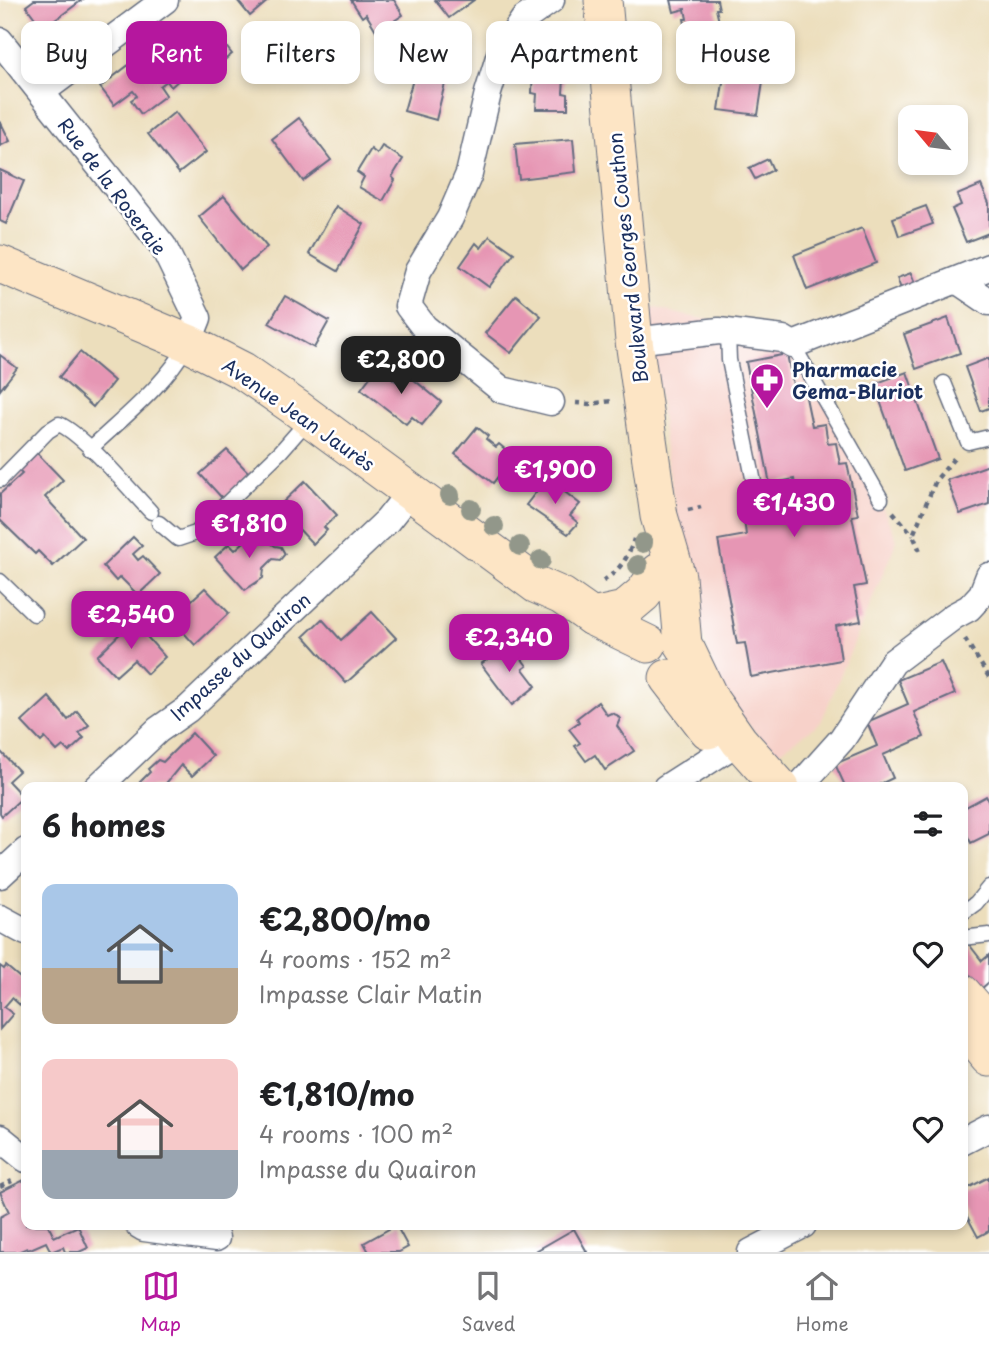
<!DOCTYPE html>
<html lang="en">
<head>
<meta charset="utf-8">
<style>
	:root { --surface:#fff; --page:#f2f2f2; --text:#202124; --muted:#757577; --line:#e0e0e0; --accent:#b5179e }
	body { margin:0; font-family:"Playpen Sans",sans-serif; background:var(--page); color:var(--text); height:100vh; display:flex; flex-direction:column; font-size:26px; white-space:nowrap }
	* { box-sizing:border-box; margin:0 }
	p { font-size:23px; color:var(--muted) }
	.icon { flex:none; width:38px; height:38px; fill:none; stroke:currentColor; stroke-width:2; stroke-linecap:round; stroke-linejoin:round }
	.map { position:relative; flex:1; overflow:hidden }
	.panel { position:absolute; left:21px; top:782px; width:947px; height:448px; display:flex; flex-direction:column; background:var(--surface); border-radius:14px; box-shadow:0 4px 10px #0003 }
	.panel>* { flex:none }
	.hud { position:absolute; left:21px; top:21px; width:948px; height:63px; display:flex; gap:14px }
	.needle { width:46px; rotate:299deg }
	.buttons { position:absolute; left:898px; top:105px; display:grid; gap:14px }
	.buttons a { display:grid; place-items:center; width:70px; height:70px; border-radius:14px; background:var(--surface); box-shadow:0 4px 10px #0003; font-size:35px }
	.price { position:absolute; translate:-50% -60px; padding:0 16px; border-radius:14px; background:var(--accent); color:#fff; font-size:23px; line-height:46px; filter:drop-shadow(0 2px 4px #0008) }
	.price::after { content:''; position:absolute; left:50%; top:42px; width:21px; height:16px; margin-left:-10px; background:inherit; clip-path:polygon(0 0,100% 0,50% 100%) }
	.price.selected { background:#222; color:#fff }
	ul { padding:0; list-style:none }
	li { display:flex; align-items:center; gap:21px; height:175px; padding:0 21px }
	li span { display:grid; place-items:center; flex:none; width:196px; height:140px; border-radius:14px; color:#555 }
	li>.icon { margin-inline-start:auto }
	span .icon { width:84px; height:84px; fill:#fffc; stroke-width:1 }
	li b { font-size:30px }
	h2 { display:flex; justify-content:space-between; align-items:center; height:84px; padding:0 21px; font-size:30px }
	.pill { padding:0 24px; border-radius:14px; background:var(--surface); box-shadow:0 4px 10px #0003; font-size:24px; line-height:63px }
	.pill.selected { background:var(--accent); color:#fff }
	.dock { display:flex; justify-content:space-around; align-items:center; height:98px; border-top:2px solid var(--line); background:var(--surface); font-size:19px; color:var(--muted) }
	.dock a { display:grid; justify-items:center; gap:4px }
	.dock .selected { color:var(--accent) }
	.map>svg:first-child { display:block }
</style>
</head>
<body>
<div class="map">
<svg width="989" height="1252" viewBox="0 0 989 1252">
	<rect width="100%" height="100%" fill="#fff"/>
	<filter id="ink" filterUnits="userSpaceOnUse"><feTurbulence type="fractalNoise" baseFrequency=".0143" numOctaves="2"/><feDisplacementMap in="SourceGraphic" scale="14" xChannelSelector="R" yChannelSelector="G"/><feConvolveMatrix kernelMatrix="1 2 1 2 8 2 1 2 1" color-interpolation-filters="sRGB"/></filter>
	<filter id="wash" filterUnits="userSpaceOnUse"><feTurbulence type="fractalNoise" baseFrequency=".00686" numOctaves="4" result="noise"/><feDisplacementMap in="SourceGraphic" scale="28" xChannelSelector="R" yChannelSelector="G"/><feGaussianBlur stdDeviation="1.57" result="paint"/><feColorMatrix in="noise" values="0 0 0 0 0 0 0 0 0 0 0 0 0 0 0 0 0 1.4 0 .05"/><feComposite in="paint" operator="in"/></filter>
	<g filter="url(#wash)">
		<rect width="100%" height="100%" fill="#ecdebc"/>
		<polygon fill="#f7d1c9" points="649,306 683,315 788,334 847,429 897,540 821,722 775,755 721,693 690,594 665,450"/>
		<g id="blocks">
			<g fill="#e696b4">
				<polygon points="34,0 82,0 43,29 26,6"/>
				<polygon points="237,0 269,0 250,16"/>
				<polygon points="351,0 394,0 403,15 377,32 366,14 362,17"/>
				<polygon points="435,0 474,0 449,18"/>
				<polygon points="671,0 717,0 719,9 716,9 721,30 688,38 684,19 687,19 685,9 674,12"/>
				<polygon points="301,26 321,58 294,76 274,44"/>
				<polygon points="195,27 207,43 193,53 186,42 188,40 184,35"/>
				<polygon points="216,34 232,54 223,61 207,42"/>
				<polygon points="156,44 169,62 168,63 181,78 171,87 167,81 160,86 166,95 141,114 131,100 137,96 133,91 114,105 100,87"/>
				<polygon points="419,58 449,67 436,120 404,111"/>
				<polygon points="730,60 750,62 750,67 743,66 742,70 729,68"/>
				<polygon points="533,63 565,65 563,93 568,94 568,109 536,109 537,94 532,93"/>
				<polygon points="725,69 764,75 758,115 719,110"/>
				<polygon points="175,112 206,152 179,173 148,134"/>
				<polygon points="299,118 331,160 303,181 272,139"/>
				<polygon points="0,121 10,141 0,146"/>
				<polygon points="573,139 576,172 519,179 515,144"/>
				<polygon points="382,146 403,159 392,177 395,180 383,201 359,187 364,177 357,172 371,149 377,154"/>
				<polygon points="768,159 773,170 755,179 749,168"/>
				<polygon points="0,170 24,181 6,224 0,221"/>
				<polygon points="981,185 989,203 989,233 966,242 952,209 961,205 957,195"/>
				<polygon points="224,196 267,247 241,270 199,217"/>
				<polygon points="336,206 364,224 338,271 309,254"/>
				<polygon points="926,206 933,224 899,236 893,218"/>
				<polygon points="862,228 876,263 807,290 794,255"/>
				<polygon points="490,236 514,253 489,287 460,266 476,243 481,248"/>
				<polygon points="911,273 915,283 901,289 897,278"/>
				<polygon points="516,295 541,316 511,353 485,333"/>
				<polygon points="285,296 329,321 314,348 269,323"/>
				<polygon points="948,318 960,353 916,369 904,334"/>
				<polygon points="80,352 114,381 93,407 59,377"/>
				<polygon points="787,354 794,390 804,388 812,426 825,424 828,444 836,443 840,464 847,463 858,515 852,516 866,585 854,587 861,621 836,626 841,660 751,677 745,643 737,644 718,540 746,535 744,519 800,508 794,479 770,484 746,362"/>
				<polygon points="0,355 17,368 0,390"/>
				<polygon points="989,358 989,408 981,411 965,367"/>
				<polygon points="380,364 395,376 393,379 400,384 408,375 441,402 422,425 412,417 406,424 361,389"/>
				<polygon points="907,372 938,459 905,471 874,384"/>
				<polygon points="477,427 488,436 486,439 496,447 499,444 513,456 493,483 455,454"/>
				<polygon points="227,450 250,474 223,499 200,474"/>
				<polygon points="37,453 63,480 45,497 83,538 53,566 38,551 35,554 0,520 0,494 22,474 19,471"/>
				<polygon points="989,465 989,504 960,514 947,480"/>
				<polygon points="547,478 580,504 570,516 578,523 568,534 526,505"/>
				<polygon points="305,481 337,515 324,527 327,530 313,544 278,507"/>
				<polygon points="255,532 266,543 268,541 275,546 281,547 285,554 280,560 273,559 264,568 263,578 245,590 215,557 229,544 235,550"/>
				<polygon points="133,537 142,546 133,554 138,560 143,556 160,574 138,595 120,577 116,581 103,566"/>
				<polygon points="205,588 229,613 195,645 171,619"/>
				<polygon points="372,612 396,638 346,683 304,636 322,619 341,640"/>
				<polygon points="133,621 165,657 147,674 134,660 116,676 97,656"/>
				<polygon points="510,643 527,666 523,669 536,686 512,705 481,664"/>
				<polygon points="941,662 955,694 914,712 924,737 883,755 893,778 872,788 846,788 835,764 877,746 867,722 908,704 898,680"/>
				<polygon points="49,697 68,720 77,711 89,725 79,733 84,738 69,752 63,746 57,751 45,738 41,742 22,722"/>
				<polygon points="598,702 607,715 611,713 617,715 620,719 617,726 634,751 605,770 595,755 586,761 575,746 580,743 569,729 579,722 577,718"/>
				<polygon points="192,733 213,756 192,776 181,765 163,787 134,788 150,772 148,769 158,760 163,762"/>
				<polygon points="0,751 19,771 8,781 23,797 2,816 0,813"/>
				<polygon points="986,796 989,802 989,834 971,843 962,825 962,809"/>
				<polygon points="968,943 982,961 989,955 989,982 981,989 962,966 962,947"/>
				<polygon points="0,966 4,969 6,966 26,983 26,998 20,1005 12,998 4,1007 13,1014 0,1029"/>
				<polygon points="989,1177 989,1231 978,1237 962,1207 962,1191"/>
				<polygon points="26,1179 26,1225 48,1225 54,1237 78,1226 88,1248 79,1252 65,1252 63,1247 51,1252 46,1242 28,1250 27,1248 18,1252 0,1252 0,1217 9,1212 0,1192"/>
				<polygon points="396,1225 408,1247 399,1252 369,1252 364,1243"/>
				<polygon points="574,1229 587,1252 534,1252"/>
			</g>
		</g>
	</g>
	<g filter="url(#ink)">
		<use href="#blocks" fill-opacity="0" stroke="#646c7f" stroke-width="2"/>
		<g fill="none" stroke-linecap="round" stroke-linejoin="round">
			<g stroke="#646c7f" stroke-width="17">
				<g id="lane">
					<polyline points="728,333 729,360 757,497"/>
					<polyline points="793,345 881,499"/>
					<polyline points="944,383 968,442 989,437"/>
					<path d="M90,449C125,416 164,386 188,344"/>
					<path d="M0,480L48,431L59,424C84,435 130,490 151,512"/>
					<polyline points="159,523 178,539 196,533 281,451 309,419"/>
					<polyline points="0,581 34,614"/>
					<polyline points="962,913 976,903 989,887"/>
					<polyline points="962,938 989,935"/>
				</g>
			</g>
			<g stroke="#646c7f" stroke-width="29">
				<g id="street">
					<polyline points="551,0 524,19 500,54 488,93 469,174 450,218 418,271 408,306 424,327 502,390 551,402"/>
					<polyline points="0,41 163,246 198,318 188,343"/>
					<polyline points="41,92 165,0"/>
					<polyline points="958,281 989,302"/>
					<polyline points="634,341 719,331 783,339 793,345 989,267"/>
					<polyline points="97,788 158,730 188,709 387,521 410,492"/>
					<polyline points="666,788 739,741"/>
					<polyline points="798,788 842,739 893,662 954,616 969,608 982,594 989,576"/>
					<polyline points="0,875 26,851"/>
					<polyline points="0,918 26,932"/>
					<polyline points="0,1138 26,1159"/>
					<polyline points="962,1142 989,1128"/>
					<polyline points="139,1225 144,1228 216,1238"/>
					<polyline points="751,1252 803,1225"/>
				</g>
			</g>
			<g stroke="#646c7f" stroke-width="39">
				<g id="secondary">
					<polyline points="603,0 634,341 659,516 677,577 683,644"/>
					<polyline points="0,264 188,343 243,371 295,407 537,585 562,596 592,617 648,644"/>
					<polyline points="592,617 624,610 643,594 659,572"/>
					<polyline points="687,651 711,701 739,741 781,788"/>
					<polyline points="668,678 708,730"/>
					<polyline points="962,993 989,1023"/>
					<polyline points="962,1026 989,1058"/>
				</g>
			</g>
			<g stroke="#646c7f" stroke-width="4.5" stroke-dasharray="5 5" stroke-linecap="butt">
				<polyline points="576,403 590,404 612,401"/>
				<polyline points="688,510 701,507"/>
				<polyline points="893,512 913,535"/>
				<polyline points="920,551 913,535 936,480 956,456"/>
				<path d="M603,581C620,570 628,558 634,539"/>
				<polyline points="965,639 989,677"/>
				<polyline points="0,1187 12,1181"/>
			</g>
			<use href="#lane" stroke="#fff" stroke-width="14"/>
			<use href="#street" stroke="#fff" stroke-width="26"/>
			<use href="#secondary" stroke="#fde5c5" stroke-width="37"/>
		</g>
		<g fill="#92978a">
			<circle cx="450" cy="495" r="10"/>
			<circle cx="471" cy="509" r="10"/>
			<circle cx="494" cy="526" r="10"/>
			<circle cx="643" cy="543" r="10"/>
			<circle cx="520" cy="546" r="10"/>
			<circle cx="541" cy="560" r="10"/>
			<circle cx="638" cy="565" r="10"/>
		</g>
	</g>
	<defs>
		<g id="pharmacy-pin" transform="scale(1.75)"><path d="M0 17L-7.5 6A9.5 9.5 0 1 1 7.5 6Z" fill="#b5179e" stroke="#fff"/><path d="M-2-6h4v4h4v4h-4v4h-4v-4h-4v-4h4Z" fill="#fff"/></g>
	</defs>
	<g fill-rule="evenodd">
		<use href="#pharmacy-pin" x="767" y="380"/>
	</g>
	<g text-anchor="middle" dominant-baseline="central" stroke-width="5" stroke-linejoin="round" paint-order="stroke">
		<g font-size="19" fill="#1b2f5e" stroke="#fff">
			<text transform="translate(113 186) rotate(53)">Rue de la Roseraie</text>
			<text transform="translate(627 258) rotate(-96)">Boulevard Georges Couthon</text>
			<text transform="translate(299 414) rotate(35)">Avenue Jean Jaurès</text>
			<text transform="translate(240 656) rotate(-42)">Impasse du Quairon</text>
		</g>
		<g font-size="19" font-weight="bold" fill="#1b2f5e" stroke="#fff" text-anchor="start">
			<text x="792" y="369">Pharmacie<tspan x="792" dy="22">Gema-Bluriot</tspan></text>
		</g>
	</g>
</svg>
<div class="buttons">
<a><svg class="needle" viewBox="-14 -14 28 28"><path d="M0-13l5 13h-10z" fill="#e53935"/><path d="M0 13l5-13h-10z" fill="#757577"/></svg></a>
</div>
<b class="price selected" style="left:401px;top:396px">€2,800</b>
<b class="price" style="left:555px;top:506px">€1,900</b>
<b class="price" style="left:794px;top:539px">€1,430</b>
<b class="price" style="left:249px;top:560px">€1,810</b>
<b class="price" style="left:131px;top:651px">€2,540</b>
<b class="price" style="left:509px;top:674px">€2,340</b>
<div class="hud">
<a class="pill">Buy</a>
<a class="pill selected">Rent</a>
<a class="pill">Filters</a>
<a class="pill">New</a>
<a class="pill">Apartment</a>
<a class="pill">House</a>
</div>
<section class="panel">
<h2>6 homes<svg class="icon" aria-label="filters" viewBox="0 0 24 24"><path d="M4 7h16M4 17h16"/><circle cx="9" cy="7" r="2"/><circle cx="15" cy="17" r="2"/></svg></h2>
<ul>
<li><span style="background:linear-gradient(#a9c7e8 60%,#b9a48a 0)"><svg class="icon" aria-label="home" viewBox="0 0 24 24"><path d="M3 11l9-7 9 7M6 9v11h12V9"/></svg></span><div><b>€2,800/mo</b><p>4 rooms · 152 m²</p><p>Impasse Clair Matin</p></div><svg class="icon" aria-label="heart" viewBox="0 0 24 24"><path d="M12 20l-8-8c-3-5 5-10 8-4 3-6 11-1 8 4z"/></svg></li>
<li><span style="background:linear-gradient(#f6c9c9 65%,#9aa5b1 0)"><svg class="icon" aria-label="home" viewBox="0 0 24 24"><path d="M3 11l9-7 9 7M6 9v11h12V9"/></svg></span><div><b>€1,810/mo</b><p>4 rooms · 100 m²</p><p>Impasse du Quairon</p></div><svg class="icon" aria-label="heart" viewBox="0 0 24 24"><path d="M12 20l-8-8c-3-5 5-10 8-4 3-6 11-1 8 4z"/></svg></li>
</ul>
</section>
</div>
<nav class="dock">
<a class="selected"><svg class="icon" aria-label="map" viewBox="0 0 24 24"><path d="M3 6l6-2 6 2 6-2v14l-6 2-6-2-6 2zM9 4v14M15 6v14"/></svg>Map</a>
<a><svg class="icon" aria-label="saved" viewBox="0 0 24 24"><path d="M7 4h10v16l-5-4-5 4z"/></svg>Saved</a>
<a><svg class="icon" aria-label="home" viewBox="0 0 24 24"><path d="M3 11l9-7 9 7M6 9v11h12V9"/></svg>Home</a>
</nav>
</body>
</html>
